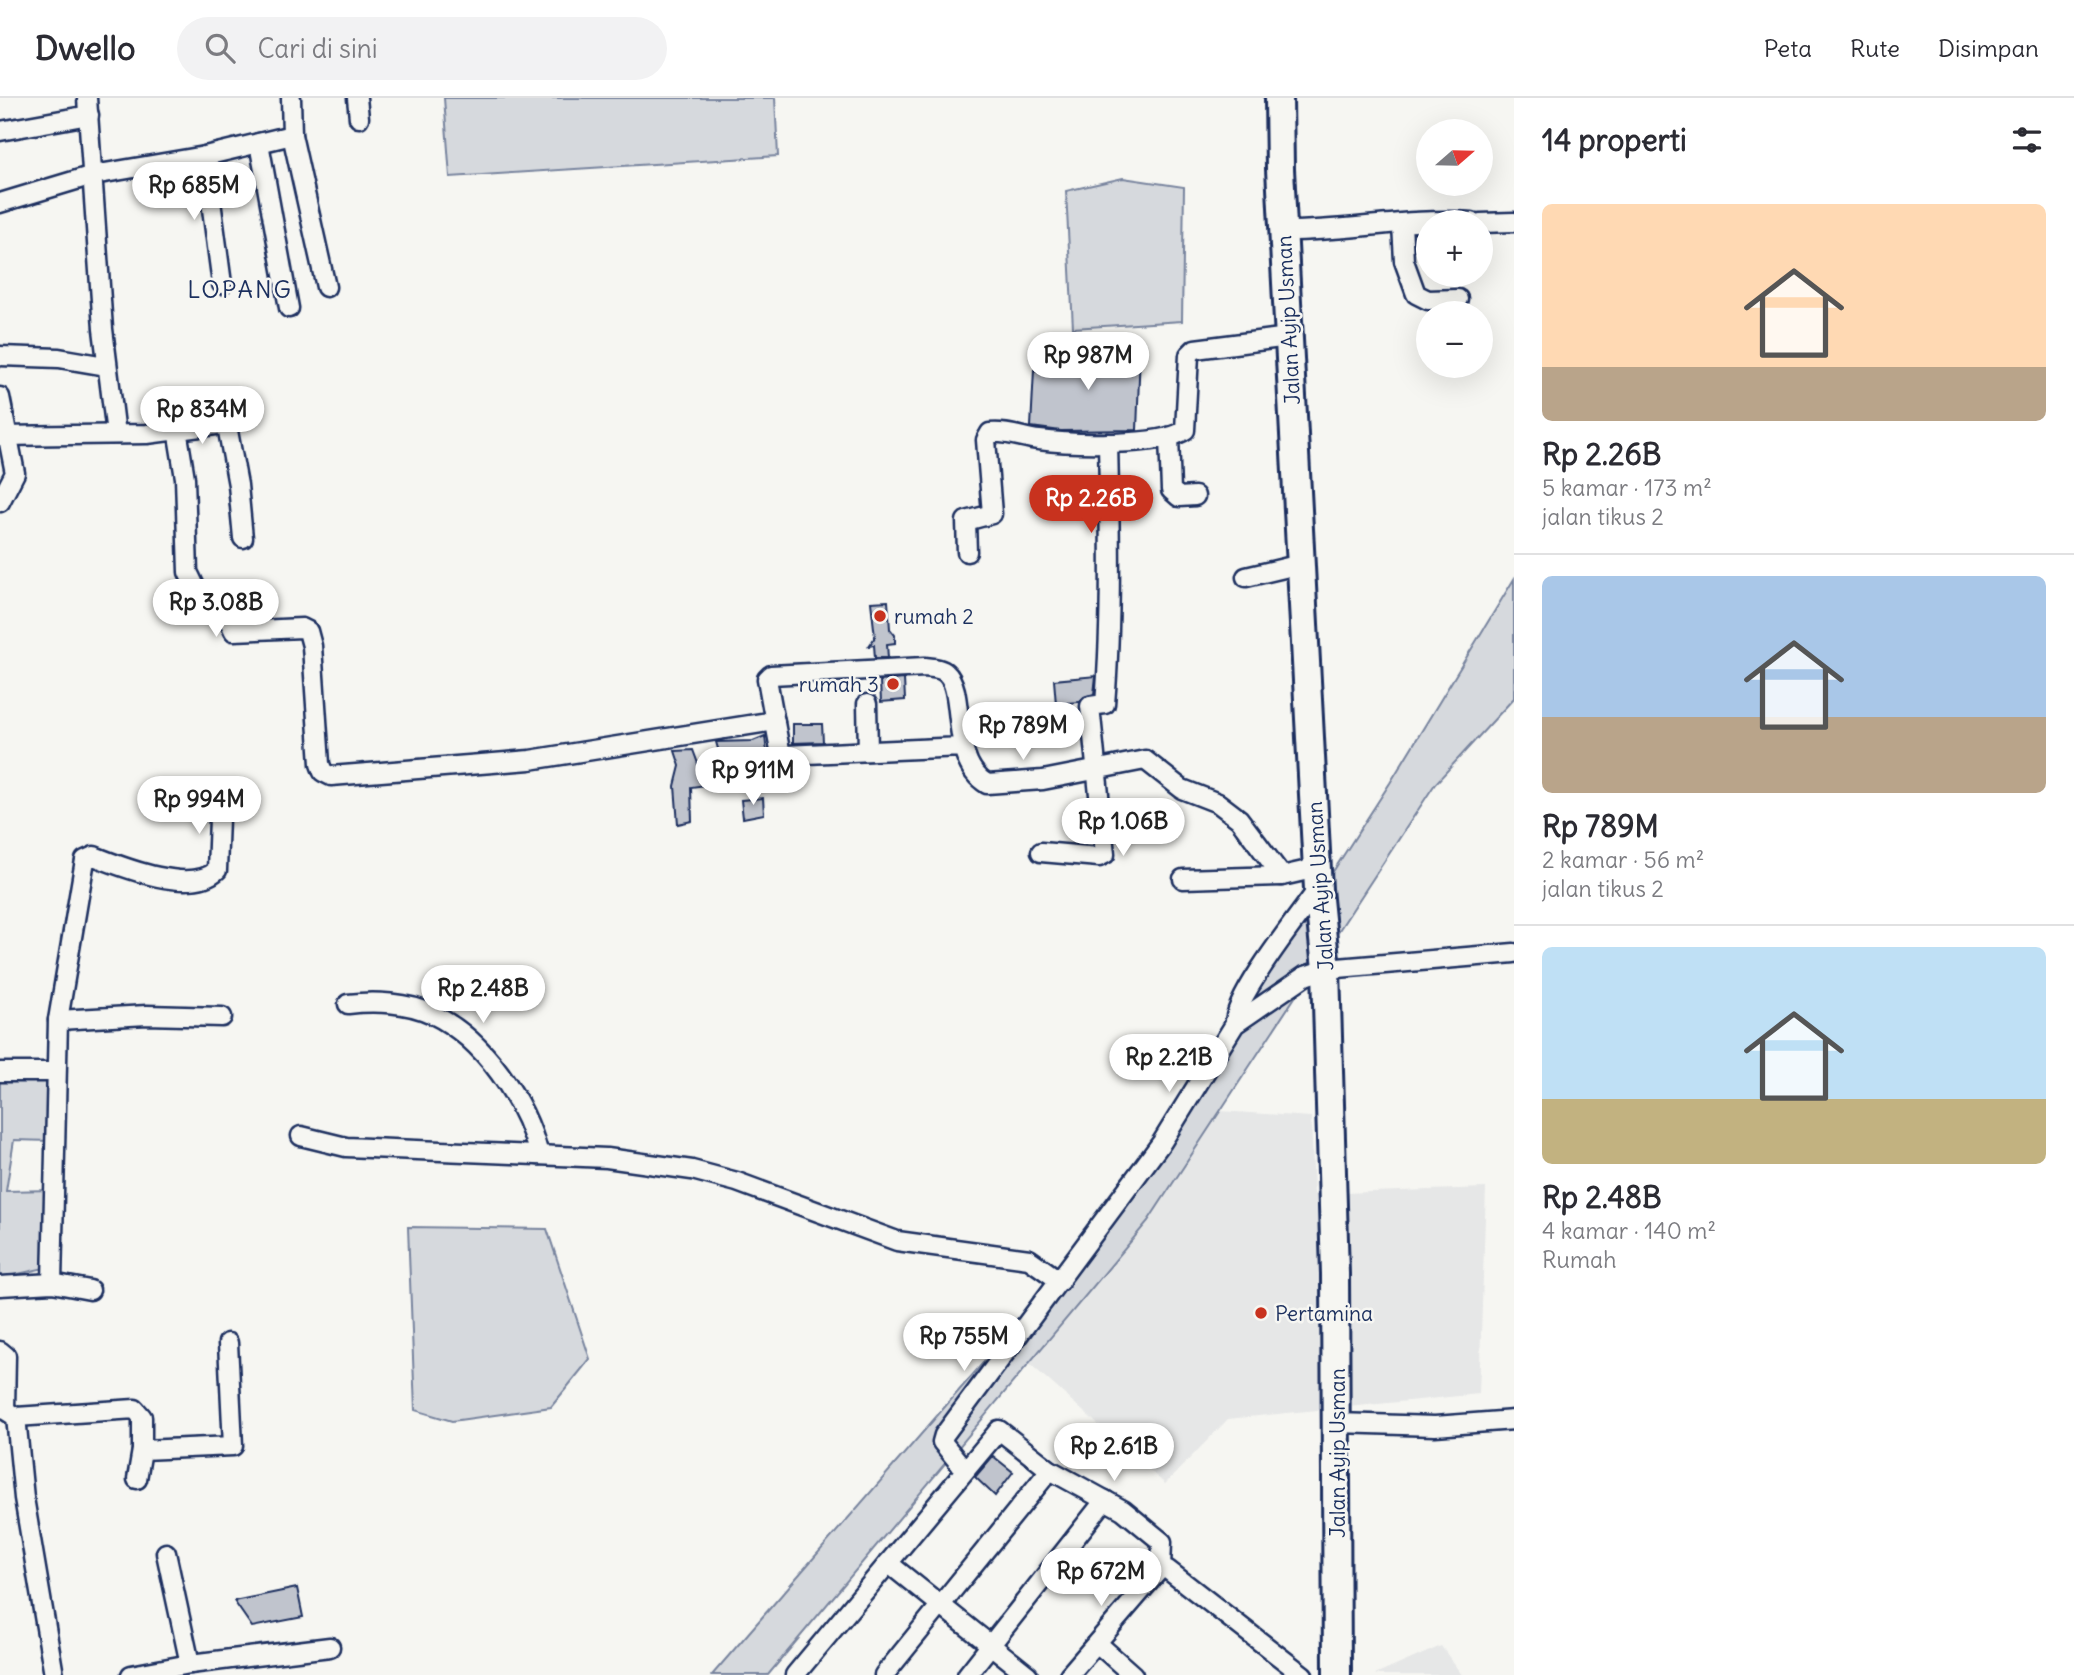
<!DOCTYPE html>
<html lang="id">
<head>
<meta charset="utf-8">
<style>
	:root { --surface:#fff; --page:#f2f2f3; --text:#2b2b33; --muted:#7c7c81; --line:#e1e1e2; --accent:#c8321e }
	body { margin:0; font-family:Delius,sans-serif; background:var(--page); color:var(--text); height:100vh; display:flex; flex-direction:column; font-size:26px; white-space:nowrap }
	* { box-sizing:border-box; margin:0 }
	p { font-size:23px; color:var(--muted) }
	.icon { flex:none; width:38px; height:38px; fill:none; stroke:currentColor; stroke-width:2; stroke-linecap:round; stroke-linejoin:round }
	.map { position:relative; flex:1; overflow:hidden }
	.panel { display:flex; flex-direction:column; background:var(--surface); width:560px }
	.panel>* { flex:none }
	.needle { width:46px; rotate:70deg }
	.buttons { position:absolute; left:1416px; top:21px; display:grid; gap:14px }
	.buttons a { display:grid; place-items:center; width:77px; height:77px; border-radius:50%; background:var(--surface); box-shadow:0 7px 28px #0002; font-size:35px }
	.price { position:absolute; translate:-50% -60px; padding:0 16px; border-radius:24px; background:#fff; color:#222; font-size:23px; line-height:46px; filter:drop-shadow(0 2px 4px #0008) }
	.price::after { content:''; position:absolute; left:50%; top:42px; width:21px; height:16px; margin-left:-10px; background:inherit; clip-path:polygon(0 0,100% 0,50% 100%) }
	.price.current { background:var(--accent); color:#fff }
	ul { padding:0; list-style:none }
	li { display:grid; align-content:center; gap:14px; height:371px; padding:0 28px }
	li+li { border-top:2px solid var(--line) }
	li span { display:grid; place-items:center; height:217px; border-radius:10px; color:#555 }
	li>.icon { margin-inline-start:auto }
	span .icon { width:126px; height:126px; fill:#fffc; stroke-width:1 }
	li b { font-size:30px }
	h2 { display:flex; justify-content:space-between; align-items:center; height:84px; padding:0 28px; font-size:30px }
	header { display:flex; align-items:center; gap:42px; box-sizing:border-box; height:98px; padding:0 35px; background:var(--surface); border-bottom:2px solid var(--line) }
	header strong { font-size:33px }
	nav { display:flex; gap:38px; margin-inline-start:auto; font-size:24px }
	.search { width:490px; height:63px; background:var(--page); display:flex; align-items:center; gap:18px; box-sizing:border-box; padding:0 24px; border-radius:38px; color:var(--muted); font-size:26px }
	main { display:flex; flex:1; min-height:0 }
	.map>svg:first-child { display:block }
</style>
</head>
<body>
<header>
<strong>Dwello</strong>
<div class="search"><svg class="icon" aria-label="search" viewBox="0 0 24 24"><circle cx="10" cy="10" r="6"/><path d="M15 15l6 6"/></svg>Cari di sini</div>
<nav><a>Peta</a><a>Rute</a><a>Disimpan</a></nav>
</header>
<main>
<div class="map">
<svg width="1514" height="1577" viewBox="0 0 1514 1577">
	<rect width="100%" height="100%" fill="#f6f6f2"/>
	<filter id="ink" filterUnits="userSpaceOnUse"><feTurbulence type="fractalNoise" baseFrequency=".0143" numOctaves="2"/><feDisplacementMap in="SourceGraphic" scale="14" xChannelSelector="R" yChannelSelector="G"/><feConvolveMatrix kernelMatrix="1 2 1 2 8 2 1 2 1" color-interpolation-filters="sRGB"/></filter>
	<g filter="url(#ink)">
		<g fill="#e6e7e7">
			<polygon points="1220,1013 1311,1019 1314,1096 1486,1090 1479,1296 1228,1321 1165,1386 1029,1265 1148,1123"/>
			<polygon points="1441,1548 1462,1577 1375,1577"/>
		</g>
		<g fill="#d6d9dd" stroke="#78849e" stroke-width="2">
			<polygon points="444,0 775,0 778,58 450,79"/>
			<polygon points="1123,80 1184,89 1182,223 1073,230 1066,93"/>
			<polygon points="1514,481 1514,600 1435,686 1148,1123 768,1577 712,1577 1114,1114 1390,685"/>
			<polygon points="0,975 61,975 51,1043 14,1042 6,1093 52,1092 49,1169 0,1180"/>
			<polygon points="408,1129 547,1131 590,1261 551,1309 452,1323 415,1312"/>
		</g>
		<g fill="#c0c4cd" stroke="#1b2f5e" stroke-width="2">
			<polygon points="1059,250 1140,253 1137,332 1061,333 1031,329 1034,272 1059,273"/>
			<polygon points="888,503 890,531 895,537 895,545 887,546 888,560 875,560 874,547 869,548 875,539 871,504"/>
			<polygon points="1096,578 1094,596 1084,599 1079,604 1056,606 1054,582"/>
			<polygon points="904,581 905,602 881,604 880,583"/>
			<polygon points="793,626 822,626 823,644 793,645"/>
			<polygon points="765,638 769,674 740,686 728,685 716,644 753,643"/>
			<polygon points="693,652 706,687 691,689 692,723 678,726 675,688 680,668 675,653"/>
			<polygon points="763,700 764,716 743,720 741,702"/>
			<polygon points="993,1358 1013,1374 995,1398 975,1379"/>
			<polygon points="297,1490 303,1519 252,1529 234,1503"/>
		</g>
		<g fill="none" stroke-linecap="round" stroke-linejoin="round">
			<g stroke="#1b2f5e" stroke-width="23">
				<g id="minor">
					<polyline points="87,0 103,231 116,336"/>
					<polyline points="357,0 359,20"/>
					<polyline points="0,33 89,17"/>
					<polyline points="292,37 326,189"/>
					<polyline points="259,45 289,210"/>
					<polyline points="205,58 222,186"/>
					<polyline points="0,105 93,77 205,58 292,37 291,0"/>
					<polyline points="1480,125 1514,124"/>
					<polyline points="1402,126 1404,163 1416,196 1428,202 1458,201"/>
					<path d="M1283,133C1346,134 1409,119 1472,124"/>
					<polyline points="0,258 59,260 106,268"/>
					<polyline points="0,299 15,375 0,404"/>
					<polyline points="177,331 185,380 188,474 200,499 223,510 234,533 302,530 308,533 312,548 320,666 323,674 331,678 530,662 775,623"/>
					<polyline points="0,338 147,336 223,326 228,333 238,387 243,440"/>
					<polyline points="1169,339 1171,392 1179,399 1195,398"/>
					<path d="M967,454L966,423L992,416L986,342L990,335C1007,333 1022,340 1039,342C1069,346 1162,349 1185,332L1189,257L1195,251L1289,239"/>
					<polyline points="1246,479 1301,466"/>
					<polyline points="867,606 868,653"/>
					<path d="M962,649L785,657L780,652L767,581L771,577L925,569C932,570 941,570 946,575C967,593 948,663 987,686L1043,682L1145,662L1182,691L1218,705L1239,721L1282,778L1317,770"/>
					<path d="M1041,754L1099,759L1105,756L1090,608L1105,606C1112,520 1110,432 1108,345"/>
					<polyline points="1183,781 1282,778"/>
					<path d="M348,906C374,903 407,904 432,916C484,941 525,1002 539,1057"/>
					<polyline points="58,922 147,917 222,919"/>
					<path d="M1235,926C1232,901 1301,815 1318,791"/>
					<polyline points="0,974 56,974"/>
					<polyline points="301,1038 346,1049 607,1060 692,1072 737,1084 897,1143 1029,1161 1060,1183"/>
					<path d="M52,1185L58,922L85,762L94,758C122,769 191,797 217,772L220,695"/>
					<polyline points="0,1188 52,1185 90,1192"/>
					<polyline points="0,1253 6,1258 5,1312 16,1319 24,1400 54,1577"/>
					<polyline points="16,1319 135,1311 142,1319 142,1352 137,1381"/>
					<polyline points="1337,1325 1435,1328 1514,1322"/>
					<polyline points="142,1352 233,1348 228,1245"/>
					<polyline points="964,1371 942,1344 944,1337 1162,1044 1235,926 1305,878 1326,871 1514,855"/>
					<polyline points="166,1455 190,1566"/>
					<polyline points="888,1465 1028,1577"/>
					<polyline points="1161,1470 1168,1472 1303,1577"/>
					<polyline points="1097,1545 1133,1577"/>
					<polyline points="131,1577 190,1566 330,1549"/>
					<polyline points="795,1577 999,1332 1050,1372 1123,1412 1162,1444 1161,1470 1069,1577"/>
					<polyline points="884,1577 1050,1372"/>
					<polyline points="967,1577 1105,1402"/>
				</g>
			</g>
			<g stroke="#1b2f5e" stroke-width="32">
				<polyline id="primary" points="1279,0 1280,71 1318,791 1326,871 1335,1176 1337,1577"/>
			</g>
			<use href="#minor" stroke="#f6f6f2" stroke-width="18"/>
			<use href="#primary" stroke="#f6f6f2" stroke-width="26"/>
		</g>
	</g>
	<g fill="#c8321e" stroke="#f6f6f2" stroke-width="2.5">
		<circle cx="880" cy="518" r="7"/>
		<circle cx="893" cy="586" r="7"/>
		<circle cx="1261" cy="1215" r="7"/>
	</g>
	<g text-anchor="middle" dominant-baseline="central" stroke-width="5" stroke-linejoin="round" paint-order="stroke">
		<g font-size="21" fill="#1b2f5e" stroke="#f6f6f2">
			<text transform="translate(1288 222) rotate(-93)">Jalan Ayip Usman</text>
			<text transform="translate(1320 788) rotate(-94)">Jalan Ayip Usman</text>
			<text transform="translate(1337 1355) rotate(-90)">Jalan Ayip Usman</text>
		</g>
		<g font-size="21" fill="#1b2f5e" stroke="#f6f6f2" text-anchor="start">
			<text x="894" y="518">rumah 2</text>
			<text x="879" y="586" text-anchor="end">rumah 3</text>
			<text x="1275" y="1215">Pertamina</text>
		</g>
		<g font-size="24" letter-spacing="2" fill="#1b2f5e" stroke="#f6f6f2">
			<text x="240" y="191">LOPANG</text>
		</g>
	</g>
</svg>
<div class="buttons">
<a><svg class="needle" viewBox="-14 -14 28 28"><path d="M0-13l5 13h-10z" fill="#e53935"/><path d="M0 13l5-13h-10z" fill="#7c7c81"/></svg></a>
<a>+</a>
<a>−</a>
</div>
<b class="price" style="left:194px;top:124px">Rp 685M</b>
<b class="price" style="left:1088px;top:294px">Rp 987M</b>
<b class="price" style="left:202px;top:348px">Rp 834M</b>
<b class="price current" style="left:1091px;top:437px">Rp 2.26B</b>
<b class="price" style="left:216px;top:541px">Rp 3.08B</b>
<b class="price" style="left:1023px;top:664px">Rp 789M</b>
<b class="price" style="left:753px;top:709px">Rp 911M</b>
<b class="price" style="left:199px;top:738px">Rp 994M</b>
<b class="price" style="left:1123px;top:760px">Rp 1.06B</b>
<b class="price" style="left:483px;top:927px">Rp 2.48B</b>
<b class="price" style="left:1169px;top:996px">Rp 2.21B</b>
<b class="price" style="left:964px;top:1275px">Rp 755M</b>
<b class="price" style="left:1114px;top:1385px">Rp 2.61B</b>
<b class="price" style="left:1101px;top:1510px">Rp 672M</b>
</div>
<section class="panel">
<h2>14 properti<svg class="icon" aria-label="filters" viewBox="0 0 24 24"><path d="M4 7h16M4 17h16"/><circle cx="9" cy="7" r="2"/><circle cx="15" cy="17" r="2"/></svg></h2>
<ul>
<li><span style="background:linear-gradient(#ffd9b3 75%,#b9a48a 0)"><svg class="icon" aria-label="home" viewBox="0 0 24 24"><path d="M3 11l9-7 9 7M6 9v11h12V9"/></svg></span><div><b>Rp 2.26B</b><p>5 kamar · 173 m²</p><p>jalan tikus 2</p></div></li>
<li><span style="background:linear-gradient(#a9c7e8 65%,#b9a48a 0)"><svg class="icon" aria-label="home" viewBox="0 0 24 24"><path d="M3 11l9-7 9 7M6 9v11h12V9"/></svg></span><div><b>Rp 789M</b><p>2 kamar · 56 m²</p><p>jalan tikus 2</p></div></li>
<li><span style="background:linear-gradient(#bfe0f5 70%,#c2b280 0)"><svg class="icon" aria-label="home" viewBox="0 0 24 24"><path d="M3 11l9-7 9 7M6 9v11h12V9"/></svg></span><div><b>Rp 2.48B</b><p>4 kamar · 140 m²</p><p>Rumah</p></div></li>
</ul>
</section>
</main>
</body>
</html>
